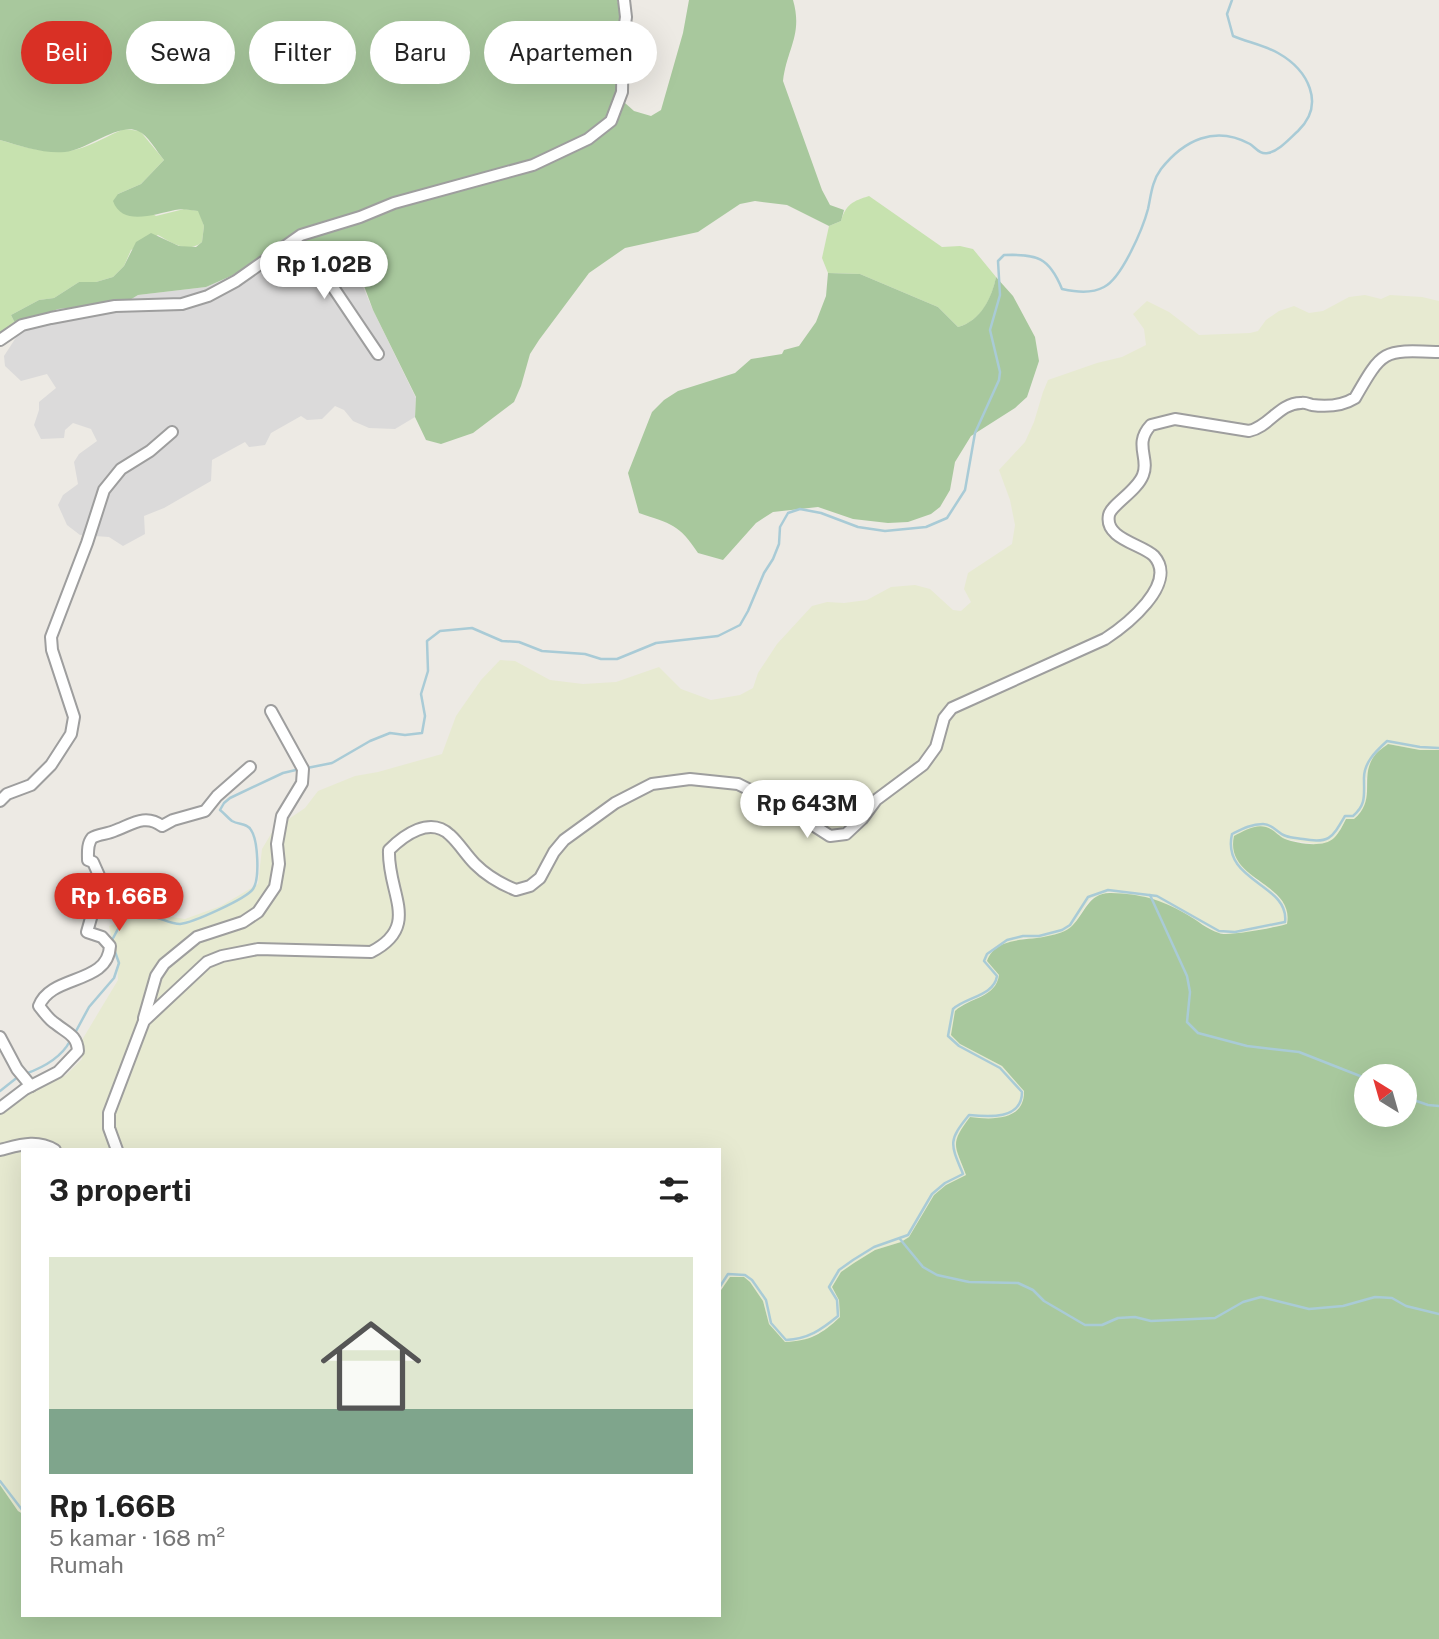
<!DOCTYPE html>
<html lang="id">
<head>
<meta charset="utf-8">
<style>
	:root { --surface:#fff; --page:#f2f2f2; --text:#222; --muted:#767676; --line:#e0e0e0; --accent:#d93025 }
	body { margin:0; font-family:"Public Sans",sans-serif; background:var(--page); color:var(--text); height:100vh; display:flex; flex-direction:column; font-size:26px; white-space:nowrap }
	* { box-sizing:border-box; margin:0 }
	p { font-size:23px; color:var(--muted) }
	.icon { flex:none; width:38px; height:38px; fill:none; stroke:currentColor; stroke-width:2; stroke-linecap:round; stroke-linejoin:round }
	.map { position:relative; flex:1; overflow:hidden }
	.panel { position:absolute; left:21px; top:1148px; width:700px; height:469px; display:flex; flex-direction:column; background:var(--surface); border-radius:0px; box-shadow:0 7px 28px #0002 }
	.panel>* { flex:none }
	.hud { position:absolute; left:21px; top:21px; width:700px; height:63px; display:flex; gap:14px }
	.needle { width:46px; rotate:323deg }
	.fabs { position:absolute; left:1354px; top:1064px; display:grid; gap:14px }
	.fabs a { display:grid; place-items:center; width:63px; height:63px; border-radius:50%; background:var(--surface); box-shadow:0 7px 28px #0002; font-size:35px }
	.price { position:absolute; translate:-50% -60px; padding:0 16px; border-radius:24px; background:#fff; color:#222; font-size:23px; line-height:46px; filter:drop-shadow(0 2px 4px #0008) }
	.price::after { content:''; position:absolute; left:50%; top:42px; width:21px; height:16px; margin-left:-10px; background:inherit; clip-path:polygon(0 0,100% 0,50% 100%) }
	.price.active { background:var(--accent); color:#fff }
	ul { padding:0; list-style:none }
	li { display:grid; align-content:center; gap:14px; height:371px; padding:0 28px }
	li+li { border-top:2px solid var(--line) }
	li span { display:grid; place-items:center; height:217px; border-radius:0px; color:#555 }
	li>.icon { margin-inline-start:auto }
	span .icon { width:126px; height:126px; fill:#fffc; stroke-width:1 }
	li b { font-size:30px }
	h2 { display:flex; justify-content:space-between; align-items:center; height:84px; padding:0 28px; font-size:30px }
	.tag { padding:0 24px; border-radius:32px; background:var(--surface); box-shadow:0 7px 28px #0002; font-size:24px; line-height:63px }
	.tag.active { background:var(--accent); color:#fff }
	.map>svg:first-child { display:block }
</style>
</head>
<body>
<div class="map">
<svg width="1439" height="1639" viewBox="0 0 1439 1639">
	<rect width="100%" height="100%" fill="#edeae4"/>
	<polygon fill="#dbdada" points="282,242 306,242 341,248 352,261 373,310 416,398 415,417 395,429 369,428 353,421 344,410 335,406 322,419 307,420 301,416 271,433 265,445 249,447 245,442 212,460 211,481 164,508 144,516 145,534 123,546 109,537 80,535 67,525 58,505 63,495 78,484 74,462 79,454 97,441 91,429 73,423 65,430 64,438 41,439 34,425 39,410 39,402 56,388 47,374 21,381 5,366 4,356 17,336 16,325 58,309 91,306 107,314 138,295 206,287 231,276 252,263 270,247"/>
	<polygon fill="#e7ead1" points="1365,295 1381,299 1390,295 1422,297 1439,301 1439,750 1420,750 1388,744 1375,755 1366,779 1367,804 1354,819 1346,819 1335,838 1327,843 1316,844 1284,839 1270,828 1253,878 1268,887 1286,905 1289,914 1287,924 1236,934 1218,933 1173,907 1132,895 1108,892 1090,899 1072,927 1063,932 1039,939 1023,938 987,961 999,975 998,985 990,992 960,1006 960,1044 1002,1066 1024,1091 1024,1101 1018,1109 1003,1119 970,1118 958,1155 966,1175 946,1185 934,1195 909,1237 901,1242 875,1250 841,1272 832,1287 839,1299 840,1317 826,1329 803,1341 785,1342 778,1336 769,1324 763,1301 750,1282 722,1287 719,1293 719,1150 23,1150 23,1514 18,1511 0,1485 0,1109 66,1075 82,1059 82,1040 118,980 117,960 109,926 145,913 185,919 221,906 258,884 262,849 274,829 305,808 318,791 355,776 378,772 442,754 456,716 481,680 500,660 515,661 550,680 583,684 616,682 659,667 681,689 711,700 740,695 753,688 758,673 777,644 812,606 827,602 844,603 867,600 891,587 915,585 930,589 953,610 961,611 971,602 964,589 968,573 1012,544 1015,525 1010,500 999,470 1025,442 1034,422 1043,392 1048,380 1097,363 1122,357 1146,345 1144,329 1133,314 1147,301 1169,312 1199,335 1250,333 1258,331 1266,320 1279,311 1294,306 1309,313 1323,311 1349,297"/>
	<g fill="#c7e2af">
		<path d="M124,129L140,131L164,160L141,184L118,194L156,216L184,209L199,211L204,226L202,242C188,254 172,243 158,235L131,250L124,266L113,277L96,282H79L54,298L39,300L11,315L16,325L0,334V140C24,147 52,156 78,149C93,145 109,135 124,129Z"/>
		<path d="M869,196L942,247L960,246L973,249L996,277C992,298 981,321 958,327L938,307L860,274L828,273L822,258L829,226L841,221C846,204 853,201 869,196Z"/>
	</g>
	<g fill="#a8c89d" fill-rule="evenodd">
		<path d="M0,0H617L623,20L625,103L634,111L651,116L661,110L683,33L689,0H793C803,35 787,48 783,81L822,190L830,205L844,210L841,221L829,226L787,205L755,201L740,204L698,232L625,248L589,273L539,340L530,354L521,386L514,402L473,433L441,444L426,440L415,417L416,397L373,310L360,275L341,248L306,242L282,243L270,247L252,263L231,276L206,287L138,295L107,314L91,306L58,309L16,325L11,315L39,300L54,298L79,282H96L113,277L124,266L136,242L151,233L179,246L196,247L202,242L204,226L198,211C190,210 183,208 175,210C155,214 122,227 113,201L118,194L141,184L164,160C157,152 148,135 138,131C119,122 87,150 65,152C44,154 21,146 0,140Z"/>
		<path d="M828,273L860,274L938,307L958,327C981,321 992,297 996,277L1013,296L1035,337L1039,361L1027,397L1015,408L971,436L955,462L950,490L940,507L931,514L908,522L888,523L853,519L818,507L773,512L756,523L723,560L698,553C679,524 671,524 639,513L628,473L652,412L664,400L678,391L735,373L751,359L782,354L784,350L799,346L816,322L826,296Z"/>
		<path d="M1388,744L1420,750H1439V1639H0V1485L18,1511L23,1514V1615H719V1293L730,1277H744L750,1282L763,1301L769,1324L785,1342C810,1341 822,1334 840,1317L839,1300L832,1287L841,1272L854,1263L875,1250L901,1242L909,1237L934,1195L946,1185L966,1175C955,1145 949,1145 970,1117C992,1120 1025,1121 1024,1091L1002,1066L960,1044L951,1035L955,1011C970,997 996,998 999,975L987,961C996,936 1029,941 1048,936C1057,934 1066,932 1072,926C1085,913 1089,892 1111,893C1141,894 1160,899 1186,914C1197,920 1208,930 1219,933C1227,937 1277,927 1287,924C1295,882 1224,881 1234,836C1244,831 1255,824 1266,827C1274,829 1278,836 1285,839C1298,844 1324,848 1334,838C1339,833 1343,825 1346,819H1354C1378,799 1358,777 1375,755C1378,751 1384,747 1388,744ZM1405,1076V1115H1367V1076Z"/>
	</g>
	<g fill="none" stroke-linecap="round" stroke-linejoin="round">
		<g stroke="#a9cbd6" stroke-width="2.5">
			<path d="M307,768L332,763L370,741L390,733L405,735L422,733L425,716L421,694L428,671L427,641L440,631L472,628L502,641L519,642L542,651L585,654L601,659H617L656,643L718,636L740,625L748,611L764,573L773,559L779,544L780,527L788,513L800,509L821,513L858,527L885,531L926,527L947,518L965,490L975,433L999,380L1000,372L990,330L1000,295L998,261L1004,255C1037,254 1049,257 1062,289C1076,292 1091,294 1104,287C1122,278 1143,228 1148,209C1151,195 1152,181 1161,169C1184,140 1215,125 1250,144C1256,148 1260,155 1268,153C1279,151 1290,138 1298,131C1326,104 1308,70 1278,53C1264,45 1247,42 1233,36L1227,14L1232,0"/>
			<polyline points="1150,895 1187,976 1190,992 1187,1022 1198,1033 1247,1046 1299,1052 1360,1076 1367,1081"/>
			<path d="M111,942L119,927L126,918C135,917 145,916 154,917C163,919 171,924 180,924C192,923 246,899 253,889C260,879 258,840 251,830C247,823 239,825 232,821C228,818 224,813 220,810L224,803L230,798L283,773L300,769"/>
			<polyline points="75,1033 89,1007 114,978 119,963 114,949"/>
			<path d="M25,1074C42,1068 61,1058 70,1041"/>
			<polyline points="0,1091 19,1076"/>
			<polyline points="1405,1097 1428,1105 1439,1106"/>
			<polyline points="900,1239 923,1267 937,1275 969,1282 1018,1283 1033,1290 1044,1301 1085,1325 1102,1325 1118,1318 1135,1317 1151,1321 1215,1318 1243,1302 1261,1297 1309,1309 1343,1306 1375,1297 1392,1298 1406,1306 1439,1314"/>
			<path d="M719,1288L728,1274L745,1275L752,1280L766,1300L771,1323L786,1340C808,1339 821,1330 838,1316L837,1300L829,1287L839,1270L853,1260L874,1247L908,1235L932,1194L945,1183L963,1174C950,1143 948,1141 969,1115C988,1117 1022,1120 1022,1092L1000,1068L959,1046L948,1036L953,1009C966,997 994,996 997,976L984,961L987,954L1007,940L1023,936H1039L1062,930L1070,925L1088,897L1108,890L1157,896L1219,931L1235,932L1285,922C1290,884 1221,882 1232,834C1242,829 1251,824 1263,824C1273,824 1277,833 1286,836C1291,838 1297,838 1303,839C1329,844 1332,838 1345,816H1353C1366,805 1364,796 1364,780C1363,763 1376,751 1387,741L1420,747L1439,748"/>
			<polyline points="0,1481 23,1511"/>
		</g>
		<g stroke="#9e9e9e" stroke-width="14">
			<g id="minor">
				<polyline points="282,248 289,255 309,254 312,256 378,354"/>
				<polyline points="0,340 22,325 51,318 115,306 182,304 208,296 236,281 301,235 360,217 394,203 533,165 588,139 611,121 622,92 623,38 626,17 624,0"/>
				<polyline points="0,801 7,794 31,785 51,765 71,734 74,717 52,650 51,637 87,543 104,490 121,469 150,451 172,432"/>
				<polyline points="144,1018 156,976 164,964 197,937 243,922 258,912 275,887 279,864 277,844 282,816 302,783 303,769 271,711"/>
				<polyline points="0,1037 17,1069 31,1086"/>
				<path d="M0,1108L25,1089L58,1072L78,1051C77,1035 67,1033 56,1024C49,1020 44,1012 39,1006C51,974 108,985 110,946L102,937L87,932L93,911V896L100,891L101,880L93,862L88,860C88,853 87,844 92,838C97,834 108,834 114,831C131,825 145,813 162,826L173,820L205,811L217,796L250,767"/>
				<path d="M0,1150C20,1145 36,1139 55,1150"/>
				<path d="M117,1150L109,1128V1113L144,1021L207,962L222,956L258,949L371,952C422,926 387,893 389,850C404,835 430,816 450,835C459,843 466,855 475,864C486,875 501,884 516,890L530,886L540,878L554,852L564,840L615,803L652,784L690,779L738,784L788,809L830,836L846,834L862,819L876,800L923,765L936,747L944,718L952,708L1105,639C1125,626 1179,584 1154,556C1142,544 1104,539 1109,515C1111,505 1137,491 1143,475C1150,458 1133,444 1151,425L1175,419L1249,431C1269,427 1279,403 1301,403C1305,402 1308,404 1312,405C1327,407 1342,406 1355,398C1383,349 1383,350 1439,352"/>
			</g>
		</g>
		<use href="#minor" stroke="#fff" stroke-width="10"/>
	</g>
</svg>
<div class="fabs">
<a><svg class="needle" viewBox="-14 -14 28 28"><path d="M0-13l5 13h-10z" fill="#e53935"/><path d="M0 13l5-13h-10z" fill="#767676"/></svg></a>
</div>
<b class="price" style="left:324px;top:301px">Rp 1.02B</b>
<b class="price" style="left:807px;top:840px">Rp 643M</b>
<b class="price active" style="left:119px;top:933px">Rp 1.66B</b>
<div class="hud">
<a class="tag active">Beli</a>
<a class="tag">Sewa</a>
<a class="tag">Filter</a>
<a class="tag">Baru</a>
<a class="tag">Apartemen</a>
</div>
<section class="panel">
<h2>3 properti<svg class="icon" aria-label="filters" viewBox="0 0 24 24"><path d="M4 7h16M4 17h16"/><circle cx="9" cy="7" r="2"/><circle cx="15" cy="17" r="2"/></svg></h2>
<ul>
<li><span style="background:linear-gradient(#dfe7d0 70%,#7fa58c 0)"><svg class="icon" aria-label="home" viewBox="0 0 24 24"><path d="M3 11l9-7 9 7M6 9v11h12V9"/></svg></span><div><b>Rp 1.66B</b><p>5 kamar · 168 m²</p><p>Rumah</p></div></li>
</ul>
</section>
</div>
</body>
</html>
